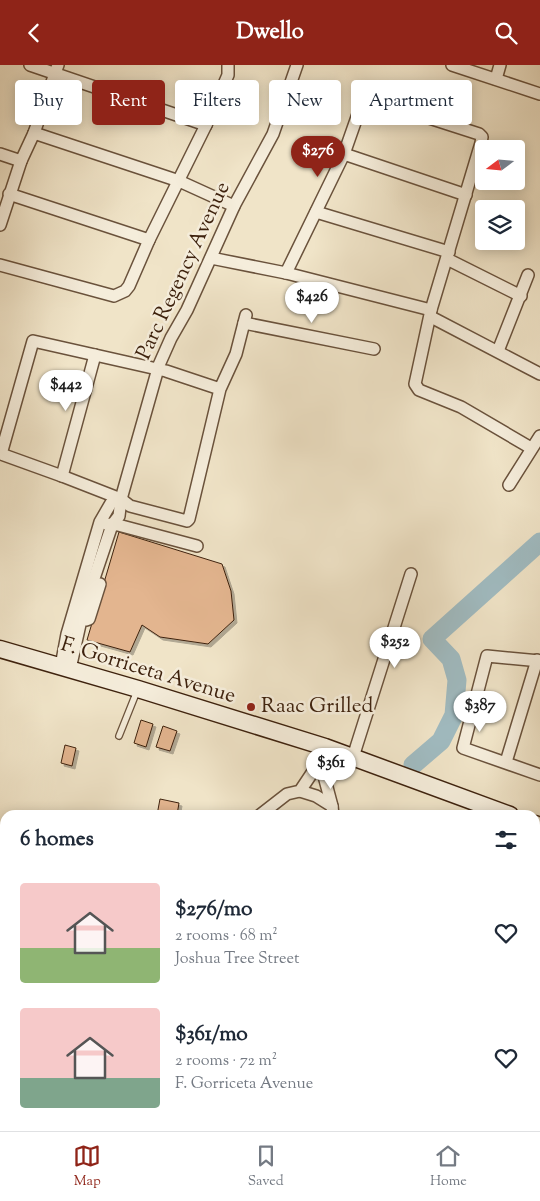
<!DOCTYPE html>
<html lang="en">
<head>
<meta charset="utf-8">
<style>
	:root { --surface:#fff; --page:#f2f2f3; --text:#1f2937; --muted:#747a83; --line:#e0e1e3; --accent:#8f2418 }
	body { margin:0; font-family:"Sorts Mill Goudy",serif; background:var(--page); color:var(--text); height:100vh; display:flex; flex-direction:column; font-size:19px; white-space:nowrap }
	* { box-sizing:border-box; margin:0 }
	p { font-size:16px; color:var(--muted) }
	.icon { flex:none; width:28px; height:28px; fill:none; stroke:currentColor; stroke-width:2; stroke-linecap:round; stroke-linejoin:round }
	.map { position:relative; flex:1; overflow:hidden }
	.side { position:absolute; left:0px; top:745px; width:540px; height:321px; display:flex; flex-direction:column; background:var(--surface); border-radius:15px 15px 0 0; box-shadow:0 2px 12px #0003 }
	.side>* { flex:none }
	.banner { position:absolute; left:15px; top:15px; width:510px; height:45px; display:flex; gap:10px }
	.needle { width:32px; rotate:254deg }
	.fabs { position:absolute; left:475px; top:75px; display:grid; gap:10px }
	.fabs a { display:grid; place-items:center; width:50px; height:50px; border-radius:5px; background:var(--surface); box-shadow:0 2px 12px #0003; font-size:25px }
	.price { position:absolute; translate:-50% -42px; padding:0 11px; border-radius:18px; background:#fff; color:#222; font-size:16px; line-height:32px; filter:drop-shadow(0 1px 2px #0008) }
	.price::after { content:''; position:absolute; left:50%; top:30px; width:15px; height:11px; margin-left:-8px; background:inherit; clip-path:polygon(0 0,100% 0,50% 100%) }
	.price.on { background:var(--accent); color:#fff }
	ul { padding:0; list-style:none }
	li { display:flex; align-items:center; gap:15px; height:125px; padding:0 20px }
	li span { display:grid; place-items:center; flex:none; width:140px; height:100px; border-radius:5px; color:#555 }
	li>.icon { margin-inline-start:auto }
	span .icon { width:60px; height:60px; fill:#fffc; stroke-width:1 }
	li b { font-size:21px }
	h2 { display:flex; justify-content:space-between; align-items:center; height:60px; padding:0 20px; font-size:21px }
	.tag { padding:0 18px; border-radius:5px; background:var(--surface); box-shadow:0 2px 12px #0003; font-size:18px; line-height:45px }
	.tag.on { background:var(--accent); color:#fff }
	header { display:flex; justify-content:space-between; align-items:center; height:65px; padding:0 20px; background:var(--accent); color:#fff; font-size:22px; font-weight:700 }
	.dock { display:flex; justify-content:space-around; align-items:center; height:70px; border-top:1px solid var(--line); background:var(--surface); font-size:14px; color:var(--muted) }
	.dock a { display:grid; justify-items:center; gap:2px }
	.dock .on { color:var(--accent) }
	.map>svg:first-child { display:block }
</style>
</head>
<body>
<header><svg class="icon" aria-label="back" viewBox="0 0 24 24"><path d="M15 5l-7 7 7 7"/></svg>Dwello<svg class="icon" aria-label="search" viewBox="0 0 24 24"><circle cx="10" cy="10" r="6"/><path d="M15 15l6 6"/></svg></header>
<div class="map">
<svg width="540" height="1066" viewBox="0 0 540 1066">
	<defs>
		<filter id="shadow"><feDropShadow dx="3" dy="3" stdDeviation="0" flood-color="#0004"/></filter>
	</defs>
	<rect width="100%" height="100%" fill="#f0e4c8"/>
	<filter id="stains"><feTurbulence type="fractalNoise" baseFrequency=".004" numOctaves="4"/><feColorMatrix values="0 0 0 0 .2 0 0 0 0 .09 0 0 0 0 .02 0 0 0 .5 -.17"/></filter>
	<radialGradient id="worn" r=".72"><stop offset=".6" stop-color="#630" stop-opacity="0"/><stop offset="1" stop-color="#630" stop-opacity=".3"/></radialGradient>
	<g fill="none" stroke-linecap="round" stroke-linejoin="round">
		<polyline stroke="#a0bbc1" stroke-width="19" points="413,700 441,676 454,650 457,615 451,594 432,574 540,477"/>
	</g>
	<g fill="#e3b58f" stroke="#3e220e" filter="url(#shadow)">
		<polygon points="119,467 222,499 231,526 234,555 208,579 160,572 142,560 130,587 87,575"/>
		<polygon points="141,655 153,659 146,682 134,678"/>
		<polygon points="163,661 177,666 170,686 156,682"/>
		<polygon points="65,680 76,683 72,701 61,698"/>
		<polygon points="160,734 179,738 177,750 157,750"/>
		<polygon points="343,1061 355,1061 354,1066 343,1063"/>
		<polygon points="405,1061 418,1061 416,1066 404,1062"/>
	</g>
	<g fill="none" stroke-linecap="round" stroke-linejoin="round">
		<g stroke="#6a523c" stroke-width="8">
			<polyline id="lane" points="119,671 137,626"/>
		</g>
		<g stroke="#6a523c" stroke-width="14">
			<g id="street">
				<polyline points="30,0 206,60"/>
				<polyline points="452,0 540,29"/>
				<polyline points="496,14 500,0"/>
				<polyline points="34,68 179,116 234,141"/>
				<polyline points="0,89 21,96"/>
				<polyline points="344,89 466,130"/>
				<polyline points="9,129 149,175"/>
				<polyline points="316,147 449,187"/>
				<polyline points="0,160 21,96 34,68 58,0"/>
				<polyline points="211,193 286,208 431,245"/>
				<polyline points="447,194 521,231"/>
				<polyline points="0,200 114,231 125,226 129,221 149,175 206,60 228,10 228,0"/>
				<polyline points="286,208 344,89 364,32 479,69 482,72 481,78 431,245 415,319 419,325 461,342 531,383"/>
				<polyline points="431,252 540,309"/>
				<polyline points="244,258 374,284"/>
				<polyline points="498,286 528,210"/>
				<polyline points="220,324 166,306 33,276 1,389 62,411 121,434 130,441 187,456 189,454 220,324 236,289 246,250"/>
				<polyline points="62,411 95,290"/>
				<polyline points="509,420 540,371"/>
				<polyline points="106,459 118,460 197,481"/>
				<polyline points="77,553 86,555 89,554 100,519"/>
				<polyline points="540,596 487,591 463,683 540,710"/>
				<polyline points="61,601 67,569 100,457 111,438 121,434"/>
				<polyline points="70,604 83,546 112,460 119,451 121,434 159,300 171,273 187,245 234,141 273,69 297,0"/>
				<polyline points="353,692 411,509"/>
				<polyline points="320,696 332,741"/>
				<polyline points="506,697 537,595"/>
				<polyline points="300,726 316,731 332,741 333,750"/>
				<polyline points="260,750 287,729 300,726 320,696 325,682"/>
				<polyline points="294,1066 303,1063 311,1066"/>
				<polyline points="380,1066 382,1061"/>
			</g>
		</g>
		<g stroke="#3e220e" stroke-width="19">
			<g id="secondary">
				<polyline points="0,584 138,624 325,682 510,750"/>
				<polyline points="535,759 540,761"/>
			</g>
		</g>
		<use href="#lane" stroke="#f5eddb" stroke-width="5.5"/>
		<use href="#street" stroke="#f5eddb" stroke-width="11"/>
		<use href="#secondary" stroke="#f5eddb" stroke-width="16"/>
	</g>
	<circle fill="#8f2418" stroke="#f5eddb" stroke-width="2" cx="251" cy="642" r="5"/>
	<g text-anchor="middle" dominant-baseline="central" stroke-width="5" stroke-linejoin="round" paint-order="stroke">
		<g font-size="21" fill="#3e220e" stroke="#f5eddb">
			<text transform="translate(184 206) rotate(-65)">Parc Regency Avenue</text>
			<text transform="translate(148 606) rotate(17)">F. Gorriceta Avenue</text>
		</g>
		<g font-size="21" fill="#3e220e" stroke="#f5eddb" text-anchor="start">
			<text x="261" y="642">Raac Grilled</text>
		</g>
	</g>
	<rect width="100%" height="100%" filter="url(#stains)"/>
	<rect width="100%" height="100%" fill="url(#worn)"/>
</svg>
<div class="fabs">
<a><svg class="needle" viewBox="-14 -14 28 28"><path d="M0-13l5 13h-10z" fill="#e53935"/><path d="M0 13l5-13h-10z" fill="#747a83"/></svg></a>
<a><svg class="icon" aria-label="layers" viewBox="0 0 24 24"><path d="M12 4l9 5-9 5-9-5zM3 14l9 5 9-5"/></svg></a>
</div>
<b class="price on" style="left:318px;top:113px">$276</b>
<b class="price" style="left:312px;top:259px">$426</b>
<b class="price" style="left:66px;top:347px">$442</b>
<b class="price" style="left:395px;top:604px">$252</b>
<b class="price" style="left:480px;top:668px">$387</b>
<b class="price" style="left:331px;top:725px">$361</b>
<div class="banner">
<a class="tag">Buy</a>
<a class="tag on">Rent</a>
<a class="tag">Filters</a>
<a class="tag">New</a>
<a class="tag">Apartment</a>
</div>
<section class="side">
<h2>6 homes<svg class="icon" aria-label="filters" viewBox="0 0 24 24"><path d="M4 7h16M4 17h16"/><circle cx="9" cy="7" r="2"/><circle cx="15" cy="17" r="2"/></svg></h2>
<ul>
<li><span style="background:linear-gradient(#f6c9c9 65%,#8fb573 0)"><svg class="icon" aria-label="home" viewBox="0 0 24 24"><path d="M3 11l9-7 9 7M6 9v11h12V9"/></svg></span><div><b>$276/mo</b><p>2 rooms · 68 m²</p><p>Joshua Tree Street</p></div><svg class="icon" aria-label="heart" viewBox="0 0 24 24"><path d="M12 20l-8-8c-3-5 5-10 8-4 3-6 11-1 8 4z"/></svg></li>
<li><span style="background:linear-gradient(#f6c9c9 70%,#7fa58c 0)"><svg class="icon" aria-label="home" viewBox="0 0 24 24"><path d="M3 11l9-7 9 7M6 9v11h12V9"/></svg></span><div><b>$361/mo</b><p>2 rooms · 72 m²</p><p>F. Gorriceta Avenue</p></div><svg class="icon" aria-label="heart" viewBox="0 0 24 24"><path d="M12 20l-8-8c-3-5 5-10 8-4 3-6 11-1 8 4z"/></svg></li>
</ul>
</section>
</div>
<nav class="dock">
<a class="on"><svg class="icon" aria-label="map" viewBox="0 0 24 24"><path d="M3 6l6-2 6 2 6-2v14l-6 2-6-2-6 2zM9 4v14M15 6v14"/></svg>Map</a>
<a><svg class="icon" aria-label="saved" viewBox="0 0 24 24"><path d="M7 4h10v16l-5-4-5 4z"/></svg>Saved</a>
<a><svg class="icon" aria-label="home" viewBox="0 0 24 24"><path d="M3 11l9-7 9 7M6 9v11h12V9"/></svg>Home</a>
</nav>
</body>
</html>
